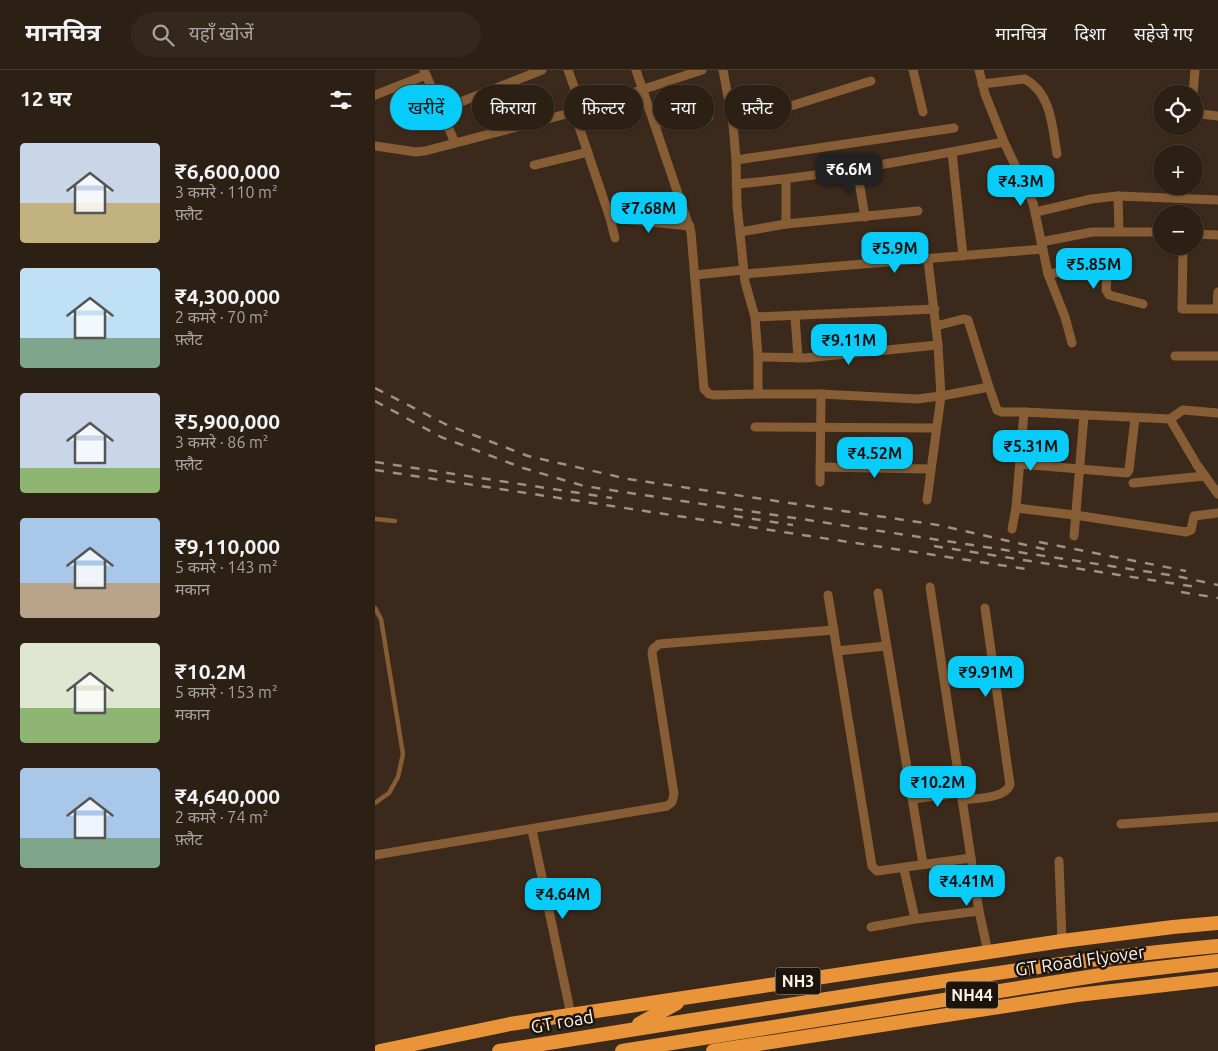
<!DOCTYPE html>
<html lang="hi">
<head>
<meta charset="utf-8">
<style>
	:root { --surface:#2c2014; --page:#34281d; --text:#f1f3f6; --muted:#a6a3a0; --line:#483e34; --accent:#07cbf9 }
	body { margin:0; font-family:Ubuntu,"Noto Sans Devanagari",sans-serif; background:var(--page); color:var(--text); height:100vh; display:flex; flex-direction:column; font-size:19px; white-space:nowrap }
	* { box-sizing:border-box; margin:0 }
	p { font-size:16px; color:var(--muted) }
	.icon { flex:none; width:28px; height:28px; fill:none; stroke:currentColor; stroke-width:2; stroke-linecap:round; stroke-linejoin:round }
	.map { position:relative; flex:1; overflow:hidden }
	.sheet { display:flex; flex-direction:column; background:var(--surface); width:375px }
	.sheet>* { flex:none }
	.hud { position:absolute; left:15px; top:15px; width:475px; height:45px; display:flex; gap:10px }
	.tools { position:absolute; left:778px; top:15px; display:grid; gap:10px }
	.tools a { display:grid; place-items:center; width:50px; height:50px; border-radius:50%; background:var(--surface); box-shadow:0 1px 4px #0004,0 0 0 1px var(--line); font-size:25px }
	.price { position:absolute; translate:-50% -42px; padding:0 11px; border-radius:10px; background:var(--accent); color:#111; font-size:16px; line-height:32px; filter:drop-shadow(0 1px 2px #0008) }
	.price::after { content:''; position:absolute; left:50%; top:30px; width:15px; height:11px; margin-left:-8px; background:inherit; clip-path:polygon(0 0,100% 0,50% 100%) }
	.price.current { background:#222; color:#fff }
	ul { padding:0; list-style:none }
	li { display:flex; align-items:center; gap:15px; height:125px; padding:0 20px }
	li span { display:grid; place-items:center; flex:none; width:140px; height:100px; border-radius:5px; color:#555 }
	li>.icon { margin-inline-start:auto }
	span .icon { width:60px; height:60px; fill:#fffc; stroke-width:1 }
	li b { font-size:21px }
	h2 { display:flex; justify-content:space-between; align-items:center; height:60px; padding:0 20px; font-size:21px }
	.chip { padding:0 18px; border-radius:22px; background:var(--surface); box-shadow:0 1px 4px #0004,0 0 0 1px var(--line); font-size:18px; line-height:45px }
	.chip.current { background:var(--accent); color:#111 }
	header { display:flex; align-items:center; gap:30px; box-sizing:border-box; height:70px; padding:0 25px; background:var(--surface); border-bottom:1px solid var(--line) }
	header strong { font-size:24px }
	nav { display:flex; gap:28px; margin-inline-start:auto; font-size:18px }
	.search { width:350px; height:45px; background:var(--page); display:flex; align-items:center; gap:12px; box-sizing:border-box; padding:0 18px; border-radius:28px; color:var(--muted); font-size:19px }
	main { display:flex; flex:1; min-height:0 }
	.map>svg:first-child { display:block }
</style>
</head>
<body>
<header>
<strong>मानचित्र</strong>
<div class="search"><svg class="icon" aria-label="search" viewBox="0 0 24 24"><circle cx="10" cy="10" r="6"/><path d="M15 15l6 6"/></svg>यहाँ खोजें</div>
<nav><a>मानचित्र</a><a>दिशा</a><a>सहेजे गए</a></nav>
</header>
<main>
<section class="sheet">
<h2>12 घर<svg class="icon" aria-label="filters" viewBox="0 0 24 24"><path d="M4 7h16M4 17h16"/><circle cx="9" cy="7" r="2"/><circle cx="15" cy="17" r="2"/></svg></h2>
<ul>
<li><span style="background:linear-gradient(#c9d6e8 60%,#c2b280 0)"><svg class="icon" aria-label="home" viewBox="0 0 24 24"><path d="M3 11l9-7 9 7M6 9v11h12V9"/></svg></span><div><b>₹6,600,000</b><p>3 कमरे · 110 m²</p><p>फ़्लैट</p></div></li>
<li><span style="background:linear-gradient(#bfe0f5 70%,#7fa58c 0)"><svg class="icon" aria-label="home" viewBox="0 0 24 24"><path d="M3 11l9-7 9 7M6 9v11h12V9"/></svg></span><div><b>₹4,300,000</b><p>2 कमरे · 70 m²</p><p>फ़्लैट</p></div></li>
<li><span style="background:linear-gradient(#c9d6e8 75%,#8fb573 0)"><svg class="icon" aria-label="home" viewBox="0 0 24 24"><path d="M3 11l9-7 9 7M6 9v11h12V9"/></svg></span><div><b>₹5,900,000</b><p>3 कमरे · 86 m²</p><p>फ़्लैट</p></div></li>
<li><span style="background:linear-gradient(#a9c7e8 65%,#b9a48a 0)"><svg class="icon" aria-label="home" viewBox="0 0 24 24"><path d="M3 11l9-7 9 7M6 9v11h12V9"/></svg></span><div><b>₹9,110,000</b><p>5 कमरे · 143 m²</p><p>मकान</p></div></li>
<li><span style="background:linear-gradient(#dfe7d0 65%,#8fb573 0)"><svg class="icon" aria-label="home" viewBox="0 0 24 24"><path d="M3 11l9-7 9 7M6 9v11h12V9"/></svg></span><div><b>₹10.2M</b><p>5 कमरे · 153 m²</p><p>मकान</p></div></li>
<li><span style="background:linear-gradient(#a9c7e8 70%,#7fa58c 0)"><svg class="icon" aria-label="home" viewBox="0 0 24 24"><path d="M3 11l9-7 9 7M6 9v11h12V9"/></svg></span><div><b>₹4,640,000</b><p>2 कमरे · 74 m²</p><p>फ़्लैट</p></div></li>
</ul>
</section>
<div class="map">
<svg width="843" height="981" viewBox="0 0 843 981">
	<rect width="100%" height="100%" fill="#3b2a1b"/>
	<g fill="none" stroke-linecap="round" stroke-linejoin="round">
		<g stroke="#875d35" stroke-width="4.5">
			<polyline points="0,449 20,451"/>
			<polyline points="0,538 6,549 28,684 23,707 14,723 0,733"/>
		</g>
		<g stroke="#875d35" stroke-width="9">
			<polyline points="49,0 80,73"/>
			<polyline points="193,0 207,39"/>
			<polyline points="261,0 316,162 329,319 334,324 338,325 383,324 383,287 380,247 370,212 362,135 361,90 358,54 348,0"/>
			<polyline points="538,0 548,42"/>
			<polyline points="604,0 610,24 629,72 658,133 673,204 690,247 697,273"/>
			<path d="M607,14L650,9C677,24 677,57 682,84"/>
			<polyline points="818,24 820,0"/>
			<polyline points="0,25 51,5"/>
			<polyline points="819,35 826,44 843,46"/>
			<polyline points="65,40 167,0"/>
			<polyline points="199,42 235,148 240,168"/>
			<polyline points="279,53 334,47"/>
			<polyline points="358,54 496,11"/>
			<polyline points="0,76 41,82 50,81 199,42 327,0"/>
			<polyline points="577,82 588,186"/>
			<polyline points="361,90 579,58"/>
			<polyline points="159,95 213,82"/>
			<polyline points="482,99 490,147"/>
			<path d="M361,114C451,106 540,89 629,72"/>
			<polyline points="743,126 744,161"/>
			<polyline points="661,142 716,129 743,126 843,130"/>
			<polyline points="235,148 315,156"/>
			<polyline points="411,154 543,141"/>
			<polyline points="365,162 411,154 411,110"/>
			<polyline points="819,164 843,165"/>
			<polyline points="666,172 717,162 786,162"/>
			<polyline points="808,176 807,239 843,239"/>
			<polyline points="369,204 668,179"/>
			<polyline points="673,204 731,195 733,197 731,220 734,225 768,234"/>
			<polyline points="320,205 368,200"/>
			<polyline points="842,239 843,222"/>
			<polyline points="420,246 423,288"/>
			<polyline points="380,247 560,239"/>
			<polyline points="800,286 843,286"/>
			<polyline points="383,287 430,288 563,275"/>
			<polyline points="614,317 622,340 627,342 649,342 795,349 822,395 843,424"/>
			<polyline points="383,324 446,324 542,329 566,326 563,275 553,190"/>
			<polyline points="795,349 808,340 843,343"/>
			<polyline points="380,357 561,358"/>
			<polyline points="645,394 752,403 754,400 760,348"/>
			<polyline points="445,397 555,399"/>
			<polyline points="445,412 446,324"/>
			<polyline points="758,413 830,406"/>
			<polyline points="552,430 566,326 614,317 593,250 588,249 561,256"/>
			<polyline points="641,438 700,445 811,462 816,460 819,446 843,443"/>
			<polyline points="637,459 641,438 649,342"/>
			<polyline points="699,466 709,345"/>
			<polyline points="555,517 604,841 613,882"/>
			<polyline points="503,523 548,794"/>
			<polyline points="453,525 497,796 502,801 596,788"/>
			<polyline points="462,581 511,576"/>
			<polyline points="537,729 586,723"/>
			<path d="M587,730C601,728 629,729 635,715L610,538"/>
			<polyline points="746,754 843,747"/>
			<polyline points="157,760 196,945"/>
			<polyline points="0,785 292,736 297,732 299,724 277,583 278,579 284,574 459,560"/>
			<polyline points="684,791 687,871"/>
			<polyline points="529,799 540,849"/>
			<polyline points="496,857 540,849 604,841"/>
		</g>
		<g stroke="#ea943a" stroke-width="14">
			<polyline points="264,954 302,933"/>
			<polyline points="5,981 135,954 687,871 798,857 843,853"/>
			<path d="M124,981C252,960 381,940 509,920C620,903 731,886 843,876"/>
			<polyline points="247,981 732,904 843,891"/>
			<polyline points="338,981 702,925 843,909"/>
		</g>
		<g stroke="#9e9084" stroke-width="2.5" stroke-dasharray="9 9" stroke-linecap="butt">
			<polyline points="0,318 70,354 153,386 253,409 563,455 673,480"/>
			<polyline points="0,331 66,367 148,398 209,416 801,506 843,515"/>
			<polyline points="0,392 237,428"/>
			<polyline points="0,400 658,500"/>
			<polyline points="359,446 418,455"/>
			<polyline points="664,472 811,501"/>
			<polyline points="559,476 821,517"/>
			<polyline points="806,522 843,528"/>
		</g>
	</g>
	<g text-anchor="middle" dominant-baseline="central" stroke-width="5" stroke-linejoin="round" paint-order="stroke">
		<g fill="#1c150e" stroke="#baafa7" stroke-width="1">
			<rect x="400.5" y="897.5" width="45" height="27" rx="4"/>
			<rect x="571" y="911.5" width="52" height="27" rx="4"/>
		</g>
		<g font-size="16" font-weight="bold" fill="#fdf1e8">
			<text x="423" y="911">NH3</text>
			<text x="597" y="925">NH44</text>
		</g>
		<g font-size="18" fill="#fdf1e8" stroke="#1c150e">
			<text transform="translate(705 890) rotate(-8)">GT Road Flyover</text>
			<text transform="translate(187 951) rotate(-10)">GT road</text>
		</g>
	</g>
</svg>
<div class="tools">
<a><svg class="icon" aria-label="locate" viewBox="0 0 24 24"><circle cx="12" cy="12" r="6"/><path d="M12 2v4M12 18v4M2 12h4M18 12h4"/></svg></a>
<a>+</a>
<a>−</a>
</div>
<b class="price current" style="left:474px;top:125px">₹6.6M</b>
<b class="price" style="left:646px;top:137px">₹4.3M</b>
<b class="price" style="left:274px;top:164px">₹7.68M</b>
<b class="price" style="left:520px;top:204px">₹5.9M</b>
<b class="price" style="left:719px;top:220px">₹5.85M</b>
<b class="price" style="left:474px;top:296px">₹9.11M</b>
<b class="price" style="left:656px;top:402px">₹5.31M</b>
<b class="price" style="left:500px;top:409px">₹4.52M</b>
<b class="price" style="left:611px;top:628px">₹9.91M</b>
<b class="price" style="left:563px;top:738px">₹10.2M</b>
<b class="price" style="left:592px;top:837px">₹4.41M</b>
<b class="price" style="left:188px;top:850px">₹4.64M</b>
<div class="hud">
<a class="chip current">खरीदें</a>
<a class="chip">किराया</a>
<a class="chip">फ़िल्टर</a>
<a class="chip">नया</a>
<a class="chip">फ़्लैट</a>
</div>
</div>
</main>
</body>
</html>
